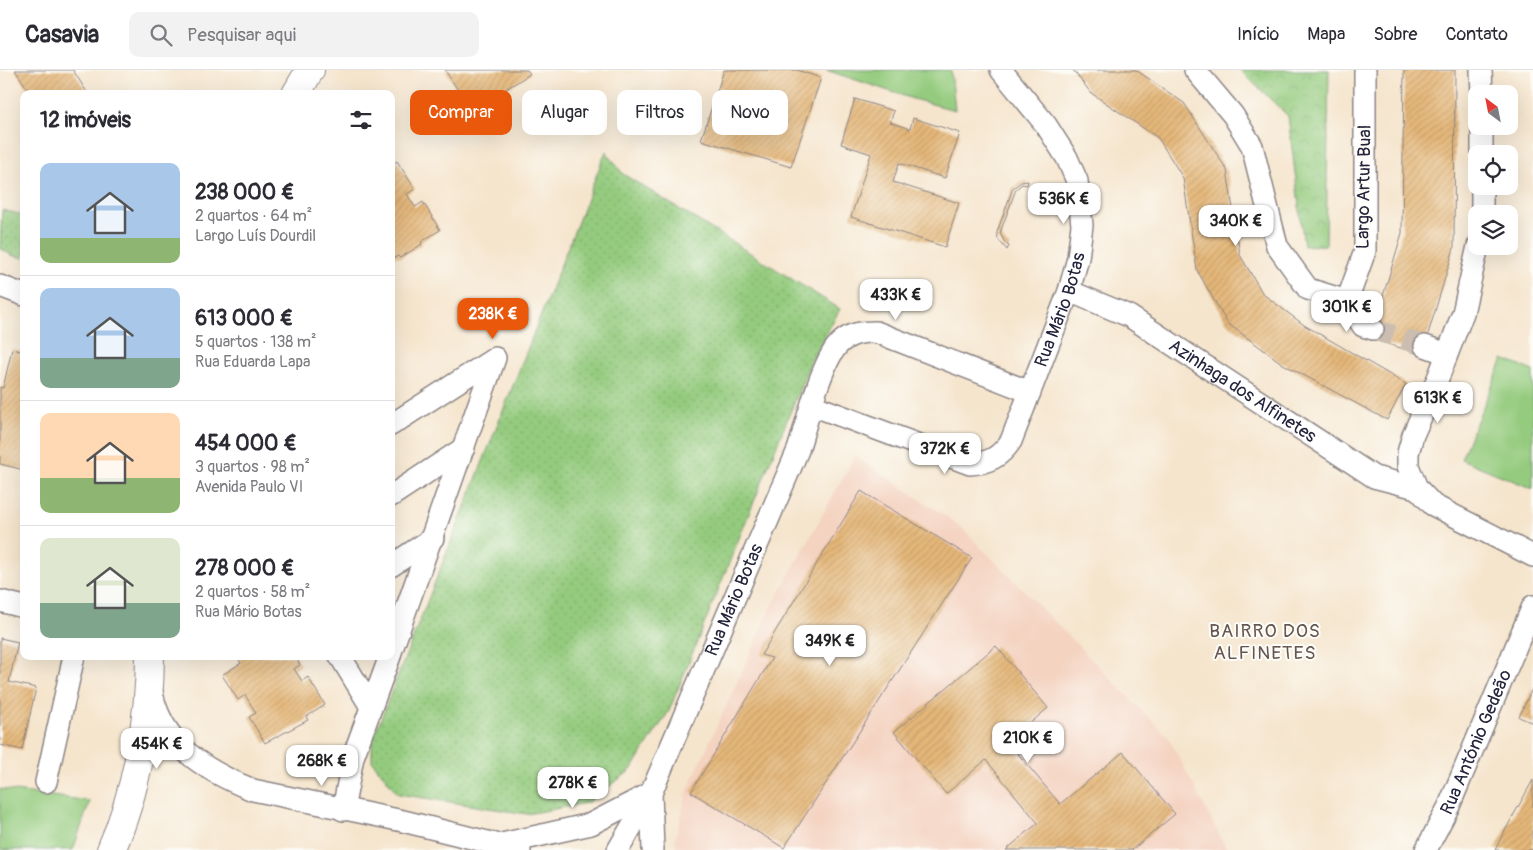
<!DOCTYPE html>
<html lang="pt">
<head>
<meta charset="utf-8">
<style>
	:root { --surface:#fff; --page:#f2f2f3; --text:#2b2b33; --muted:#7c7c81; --line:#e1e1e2; --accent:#ea580c }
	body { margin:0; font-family:Pangolin,sans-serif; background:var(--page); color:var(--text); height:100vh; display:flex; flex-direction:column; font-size:19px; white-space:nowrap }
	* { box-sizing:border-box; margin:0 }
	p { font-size:16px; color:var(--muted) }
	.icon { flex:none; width:28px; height:28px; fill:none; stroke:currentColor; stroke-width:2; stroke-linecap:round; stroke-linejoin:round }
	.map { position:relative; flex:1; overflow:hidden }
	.drawer { position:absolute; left:20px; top:20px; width:375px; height:570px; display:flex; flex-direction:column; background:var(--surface); border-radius:10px; box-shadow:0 5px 20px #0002 }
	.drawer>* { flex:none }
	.top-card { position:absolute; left:410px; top:20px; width:475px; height:45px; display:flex; gap:10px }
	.needle { width:32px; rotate:328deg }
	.tools { position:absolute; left:1468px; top:15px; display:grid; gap:10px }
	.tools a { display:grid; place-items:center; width:50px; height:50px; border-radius:10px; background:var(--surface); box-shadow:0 5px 20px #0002; font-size:25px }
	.price { position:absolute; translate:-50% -42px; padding:0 11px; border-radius:10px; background:#fff; color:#222; font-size:16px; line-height:32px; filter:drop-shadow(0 1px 2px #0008) }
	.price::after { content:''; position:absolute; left:50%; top:30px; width:15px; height:11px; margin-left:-8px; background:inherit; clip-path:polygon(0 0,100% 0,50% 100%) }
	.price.active { background:var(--accent); color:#fff }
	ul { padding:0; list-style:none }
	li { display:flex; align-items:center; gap:15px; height:125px; padding:0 20px }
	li+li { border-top:1px solid var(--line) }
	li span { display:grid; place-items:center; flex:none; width:140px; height:100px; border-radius:10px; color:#555 }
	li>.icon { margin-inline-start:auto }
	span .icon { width:60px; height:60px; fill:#fffc; stroke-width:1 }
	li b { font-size:21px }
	h2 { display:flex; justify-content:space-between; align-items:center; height:60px; padding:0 20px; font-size:21px }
	.tag { padding:0 18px; border-radius:10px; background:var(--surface); box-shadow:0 5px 20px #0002; font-size:18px; line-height:45px }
	.tag.active { background:var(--accent); color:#fff }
	header { display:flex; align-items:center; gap:30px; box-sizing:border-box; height:70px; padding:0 25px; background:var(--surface); border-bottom:1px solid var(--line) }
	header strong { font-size:24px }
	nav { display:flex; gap:28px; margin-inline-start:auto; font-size:18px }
	.search { width:350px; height:45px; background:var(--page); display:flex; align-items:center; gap:12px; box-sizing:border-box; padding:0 18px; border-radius:10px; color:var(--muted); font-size:19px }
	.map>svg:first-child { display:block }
</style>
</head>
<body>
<header>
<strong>Casavia</strong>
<div class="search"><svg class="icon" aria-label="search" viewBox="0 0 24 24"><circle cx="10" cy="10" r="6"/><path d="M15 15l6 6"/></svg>Pesquisar aqui</div>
<nav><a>Início</a><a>Mapa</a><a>Sobre</a><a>Contato</a></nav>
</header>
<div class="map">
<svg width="1533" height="780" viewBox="0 0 1533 780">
	<defs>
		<pattern id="grass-dots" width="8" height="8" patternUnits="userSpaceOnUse" patternTransform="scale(1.25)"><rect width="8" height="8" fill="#94cb7e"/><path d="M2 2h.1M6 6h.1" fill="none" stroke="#7fae6e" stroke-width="1.8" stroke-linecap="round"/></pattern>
		<pattern id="park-crowns" width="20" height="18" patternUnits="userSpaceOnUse" patternTransform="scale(1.25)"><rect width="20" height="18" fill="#94cb7e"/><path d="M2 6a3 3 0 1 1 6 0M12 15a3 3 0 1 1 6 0" fill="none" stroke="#7fae6e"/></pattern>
		<pattern id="building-hatch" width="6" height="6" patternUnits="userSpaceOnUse" patternTransform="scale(1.25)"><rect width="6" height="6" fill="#e5b779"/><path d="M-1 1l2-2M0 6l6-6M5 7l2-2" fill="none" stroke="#c49d6a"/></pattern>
	</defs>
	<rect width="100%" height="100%" fill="#fdfcf7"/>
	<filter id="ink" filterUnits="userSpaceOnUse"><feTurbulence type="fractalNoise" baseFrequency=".02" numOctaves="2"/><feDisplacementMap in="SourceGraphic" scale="10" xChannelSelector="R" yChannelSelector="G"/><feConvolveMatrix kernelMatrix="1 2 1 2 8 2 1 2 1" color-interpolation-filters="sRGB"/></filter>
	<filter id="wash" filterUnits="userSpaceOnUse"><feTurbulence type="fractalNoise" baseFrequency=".0096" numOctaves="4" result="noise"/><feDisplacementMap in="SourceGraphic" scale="20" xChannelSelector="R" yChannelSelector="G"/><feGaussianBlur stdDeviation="1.12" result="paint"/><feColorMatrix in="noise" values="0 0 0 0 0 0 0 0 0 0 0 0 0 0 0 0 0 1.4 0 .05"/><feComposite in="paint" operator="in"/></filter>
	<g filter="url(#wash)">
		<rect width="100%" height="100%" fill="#f5e5cd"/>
		<polygon fill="#f4d3c1" points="855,386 960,456 1169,668 1227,780 677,780 675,769 688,719 772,536"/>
		<g fill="url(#grass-dots)" stroke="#5b765c">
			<polygon points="606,81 623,104 840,239 811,291 669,641 631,700 587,733 527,744 398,724 372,691 372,671"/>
			<polygon points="2,140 24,145 24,188 11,185 0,178"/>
		</g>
		<polygon fill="url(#park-crowns)" stroke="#5b765c" points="1240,0 1329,0 1326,175 1304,176 1288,46"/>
		<g fill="#94cb7e" stroke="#5b765c">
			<polygon points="826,0 951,0 955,40 913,29"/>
			<polygon points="1503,289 1533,301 1533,419 1461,389"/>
			<polygon points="0,719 90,731 73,780 0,780"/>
		</g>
		<g id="blocks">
			<g fill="url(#building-hatch)">
				<polygon points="15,0 73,0 88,24 31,24"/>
				<polygon points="445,0 527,0 530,4 471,41"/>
				<polygon points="724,0 797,0 821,8 791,97 701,70"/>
				<polygon points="1073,0 1136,0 1184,33 1227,100 1240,185 1263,224 1304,255 1406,314 1387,350 1283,294 1227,253 1197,200 1183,108 1158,68 1091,23"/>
				<polygon points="1404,0 1455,0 1454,178 1422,284 1370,269 1402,163"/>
				<polygon points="855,29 894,41 890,52 910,59 913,48 960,63 945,108 899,93 893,112 959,133 945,177 851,147 871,84 841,74"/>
				<polygon points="397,91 415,119 407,124 415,137 423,132 440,160 421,172 422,174 400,188 398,186 391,190 391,95"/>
				<polygon points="1028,111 1027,115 1022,114 1016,119 1000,163 1005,173 1009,176 1007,180 998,169 997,162 1013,118 1021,112"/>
				<polygon points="12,279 24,282 24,400 0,394 0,317 3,318"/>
				<polygon points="861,421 972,488 784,778 691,722 772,588 761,585"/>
				<polygon points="0,568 18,572 9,612 36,618 22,680 0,675"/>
				<polygon points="996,576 1048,638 1008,672 1060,734 1123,682 1175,744 1132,780 1006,780 1038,753 986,690 946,724 894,662"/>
				<polygon points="246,586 295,586 300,595 294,599 302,611 308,607 325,635 306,647 308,650 265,673 249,647 256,643 245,625 238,630 222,605 241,593 239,590"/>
				<polygon points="1533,617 1533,653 1519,647"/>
				<polygon points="1533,710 1533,780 1495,780 1502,766"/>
			</g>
		</g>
	</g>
	<g filter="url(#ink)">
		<use href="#blocks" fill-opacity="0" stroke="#8c8484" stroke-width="1"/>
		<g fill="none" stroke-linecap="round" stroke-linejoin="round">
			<polyline stroke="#cbbeb0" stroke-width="21" stroke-dasharray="21 11" stroke-linecap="butt" points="1373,259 1425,276"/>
			<g stroke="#8c8484" stroke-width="24">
				<g id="minor">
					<polyline points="1195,0 1233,45 1252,76 1277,176 1308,219 1347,231 1365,181 1365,0"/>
					<polyline points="1481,0 1482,24"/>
					<polyline points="1482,56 1482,84"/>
					<polyline points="1482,116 1482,144"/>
					<polyline points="1478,176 1463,243 1438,308 1413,365 1408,383 1408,396 1417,418 1433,435 1533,486"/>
					<polyline points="0,216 24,225"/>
					<path id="s1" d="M1069,221L1129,246L1374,407L1417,418"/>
					<polyline points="1347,231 1363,256 1373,259"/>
					<polyline points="1425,276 1447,284"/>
					<path id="s2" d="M812,335L970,394C989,393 1000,387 1011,371L1069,221L1078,188L1082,155L1077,111L1067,88L1046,55L1001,0"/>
					<polyline points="391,355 495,288 391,582"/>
					<polyline points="391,426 464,378"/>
					<polyline points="391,496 433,468"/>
					<polyline points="0,531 24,537"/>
					<polyline points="340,586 371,637"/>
					<path d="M151,617C159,673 205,701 253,720L403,751L520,780"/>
					<polyline points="46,712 74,586"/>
					<polyline points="343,740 353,687 390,586"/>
					<polyline points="502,774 591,754 651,723 653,780"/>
					<path id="s3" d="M618,780L651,723L798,380C806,355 822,289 840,273C851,263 862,262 876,262L1030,322"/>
					<path id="s4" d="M1426,780L1449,736L1533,536"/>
				</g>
			</g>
			<g stroke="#8c8484" stroke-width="30">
				<g id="secondary">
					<polyline points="296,24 310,0"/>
					<path d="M111,780C136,724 150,647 150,586"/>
				</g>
			</g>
			<use href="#minor" stroke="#fff" stroke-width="21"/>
			<use href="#secondary" stroke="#fff" stroke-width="28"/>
		</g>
	</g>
	<g text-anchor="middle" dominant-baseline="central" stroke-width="4" stroke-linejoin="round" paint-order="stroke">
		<g font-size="18" fill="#22223b" stroke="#fdfcf7">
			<text transform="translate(1364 117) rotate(-89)">Largo Artur Bual</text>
			<text stroke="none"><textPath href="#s2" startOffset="358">Rua Mário Botas</textPath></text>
			<text stroke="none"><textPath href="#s1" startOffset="201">Azinhaga dos Alfinetes</textPath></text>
			<text stroke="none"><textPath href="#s3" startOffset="276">Rua Mário Botas</textPath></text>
			<text stroke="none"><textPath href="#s4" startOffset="119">Rua António Gedeão</textPath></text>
		</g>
		<g font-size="19" letter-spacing="1" fill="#665651" stroke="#fdfcf7">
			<text x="1265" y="561">BAIRRO DOS<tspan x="1265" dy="22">ALFINETES</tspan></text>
		</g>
	</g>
</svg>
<div class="tools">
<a><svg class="needle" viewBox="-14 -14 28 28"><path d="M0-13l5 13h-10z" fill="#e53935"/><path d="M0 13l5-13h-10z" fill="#7c7c81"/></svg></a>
<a><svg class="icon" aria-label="locate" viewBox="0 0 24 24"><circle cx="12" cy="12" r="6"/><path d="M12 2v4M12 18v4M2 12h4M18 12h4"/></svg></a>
<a><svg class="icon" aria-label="layers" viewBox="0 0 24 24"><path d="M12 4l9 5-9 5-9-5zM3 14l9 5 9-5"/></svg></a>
</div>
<b class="price" style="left:1064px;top:155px">536K €</b>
<b class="price" style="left:1236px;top:177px">340K €</b>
<b class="price" style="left:896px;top:251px">433K €</b>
<b class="price" style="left:1347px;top:263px">301K €</b>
<b class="price active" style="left:493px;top:270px">238K €</b>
<b class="price" style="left:1438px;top:354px">613K €</b>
<b class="price" style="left:945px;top:405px">372K €</b>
<b class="price" style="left:830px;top:597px">349K €</b>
<b class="price" style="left:1028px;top:694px">210K €</b>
<b class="price" style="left:157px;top:700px">454K €</b>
<b class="price" style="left:322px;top:717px">268K €</b>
<b class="price" style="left:573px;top:739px">278K €</b>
<div class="top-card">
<a class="tag active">Comprar</a>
<a class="tag">Alugar</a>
<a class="tag">Filtros</a>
<a class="tag">Novo</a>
</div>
<section class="drawer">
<h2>12 imóveis<svg class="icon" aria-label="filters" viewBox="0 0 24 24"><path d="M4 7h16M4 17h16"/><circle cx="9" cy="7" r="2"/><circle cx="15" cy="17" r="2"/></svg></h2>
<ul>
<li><span style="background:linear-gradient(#a9c7e8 75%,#8fb573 0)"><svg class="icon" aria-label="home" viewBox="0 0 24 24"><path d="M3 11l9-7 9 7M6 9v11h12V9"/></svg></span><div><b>238 000 €</b><p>2 quartos · 64 m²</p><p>Largo Luís Dourdil</p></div></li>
<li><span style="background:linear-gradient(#a9c7e8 70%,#7fa58c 0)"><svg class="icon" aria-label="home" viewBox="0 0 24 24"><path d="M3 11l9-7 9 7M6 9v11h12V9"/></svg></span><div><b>613 000 €</b><p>5 quartos · 138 m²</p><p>Rua Eduarda Lapa</p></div></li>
<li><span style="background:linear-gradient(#ffd9b3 65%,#8fb573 0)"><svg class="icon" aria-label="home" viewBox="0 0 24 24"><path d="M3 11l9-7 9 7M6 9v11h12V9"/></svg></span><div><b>454 000 €</b><p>3 quartos · 98 m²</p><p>Avenida Paulo VI</p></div></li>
<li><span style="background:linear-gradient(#dfe7d0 65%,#7fa58c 0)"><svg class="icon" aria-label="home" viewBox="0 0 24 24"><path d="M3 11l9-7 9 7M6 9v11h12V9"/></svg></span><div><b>278 000 €</b><p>2 quartos · 58 m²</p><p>Rua Mário Botas</p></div></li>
</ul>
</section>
</div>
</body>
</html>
